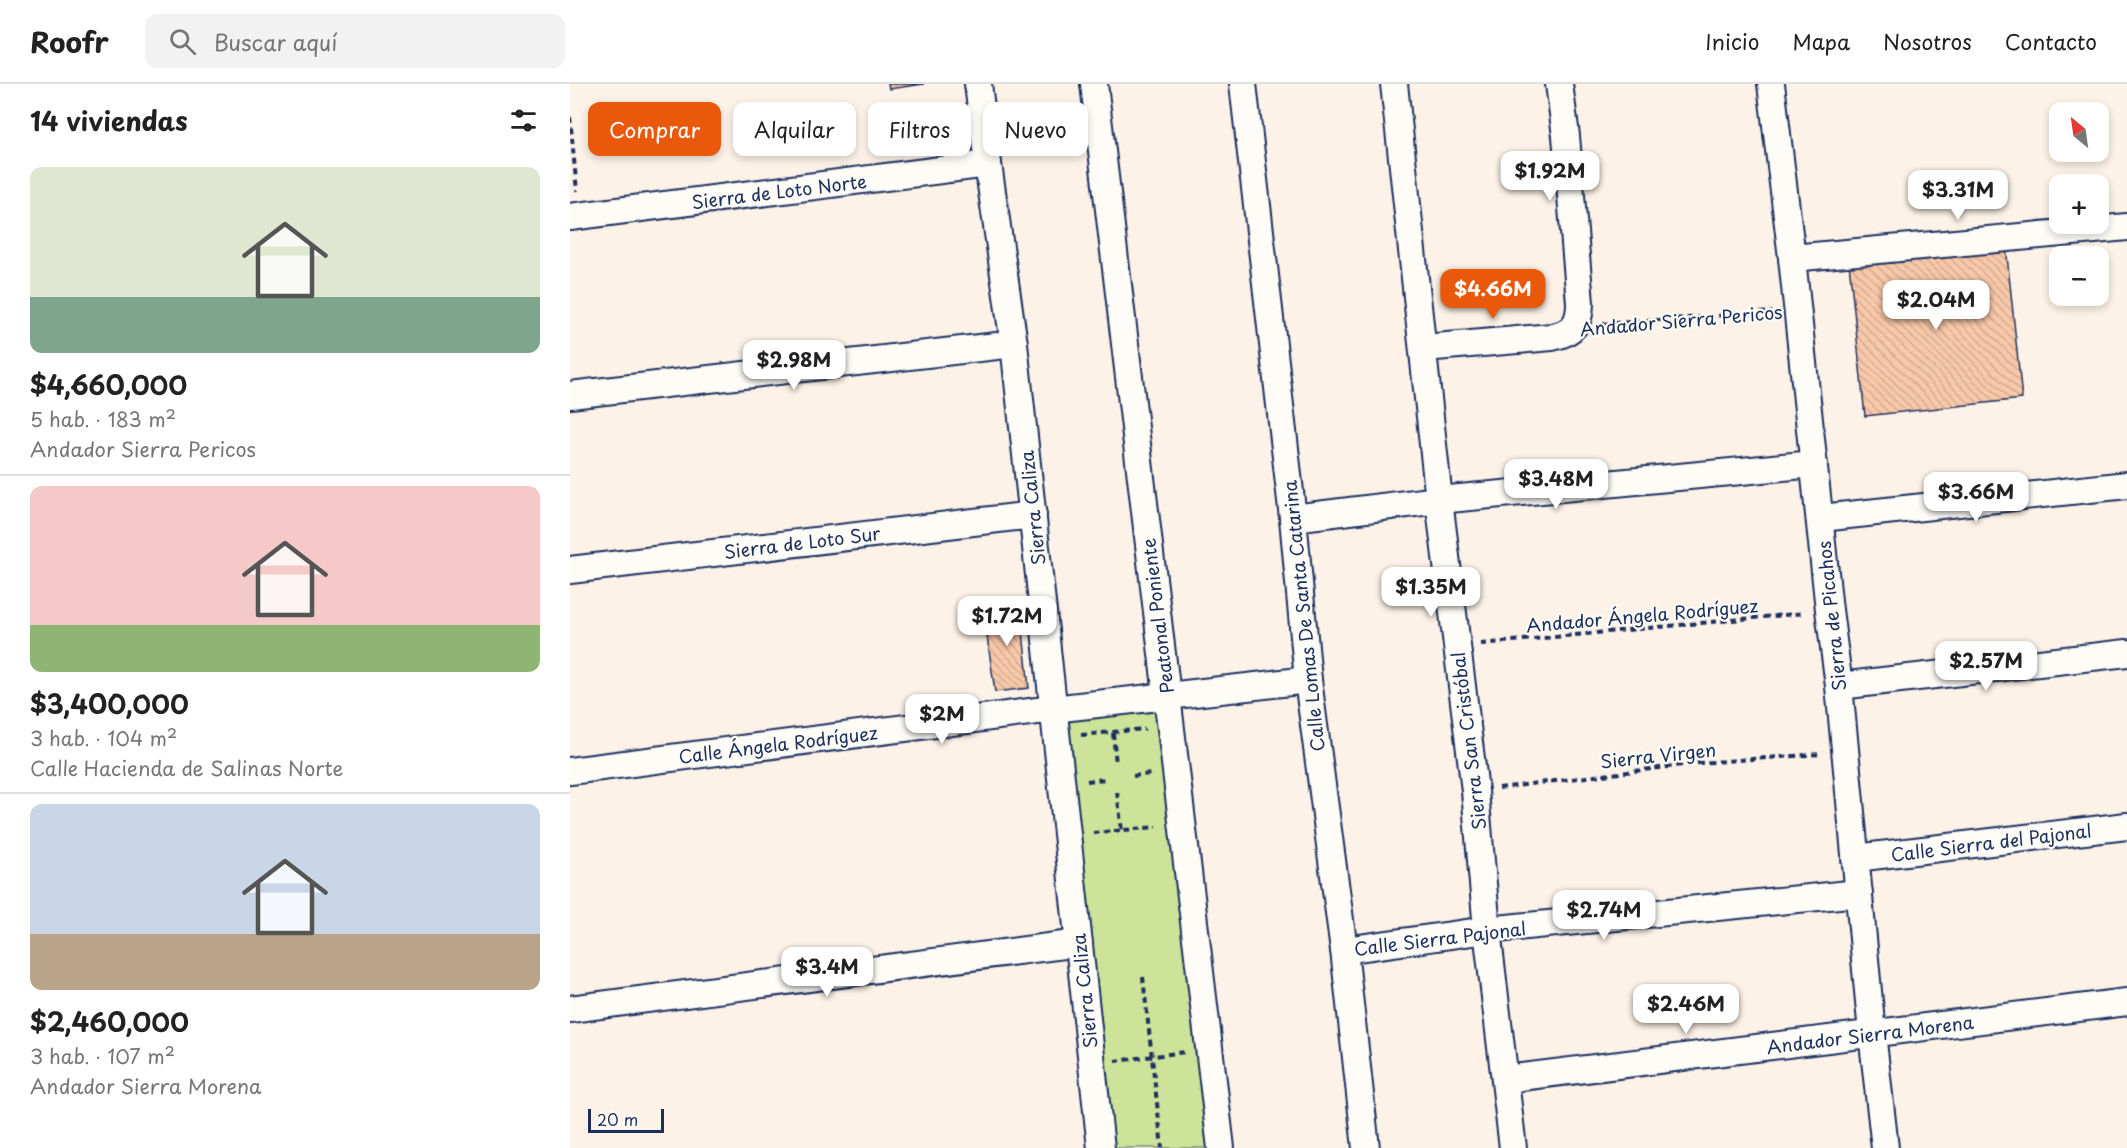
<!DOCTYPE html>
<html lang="es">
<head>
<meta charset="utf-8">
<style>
	:root { --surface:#fff; --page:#f2f2f2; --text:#222; --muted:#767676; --line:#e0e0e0; --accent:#ea580c }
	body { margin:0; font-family:"Playpen Sans",sans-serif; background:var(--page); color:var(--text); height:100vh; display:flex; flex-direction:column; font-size:22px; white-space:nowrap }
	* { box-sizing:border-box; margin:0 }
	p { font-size:20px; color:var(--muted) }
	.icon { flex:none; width:33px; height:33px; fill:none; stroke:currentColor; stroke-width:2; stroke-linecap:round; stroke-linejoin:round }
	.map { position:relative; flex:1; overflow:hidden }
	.panel { display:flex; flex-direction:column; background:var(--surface); width:570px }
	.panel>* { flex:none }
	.banner { position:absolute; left:18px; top:18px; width:570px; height:54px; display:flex; gap:12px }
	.needle { width:39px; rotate:331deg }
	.controls { position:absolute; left:1479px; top:18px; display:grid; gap:12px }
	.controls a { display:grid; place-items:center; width:60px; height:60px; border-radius:12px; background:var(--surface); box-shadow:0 3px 9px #0003; font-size:30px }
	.scale { position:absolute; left:18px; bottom:15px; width:76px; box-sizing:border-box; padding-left:6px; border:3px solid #1b2f5e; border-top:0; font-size:16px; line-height:21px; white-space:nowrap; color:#1b2f5e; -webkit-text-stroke:4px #fdfcf7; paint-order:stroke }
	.price { position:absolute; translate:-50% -51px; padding:0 14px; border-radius:12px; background:#fff; color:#222; font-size:20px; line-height:39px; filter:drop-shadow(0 2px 3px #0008) }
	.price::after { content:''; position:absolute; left:50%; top:36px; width:18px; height:14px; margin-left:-9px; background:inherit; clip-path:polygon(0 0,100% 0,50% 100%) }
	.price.on { background:var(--accent); color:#fff }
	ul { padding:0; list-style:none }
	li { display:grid; align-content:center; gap:12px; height:318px; padding:0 30px }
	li+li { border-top:2px solid var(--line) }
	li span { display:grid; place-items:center; height:186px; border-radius:12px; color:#555 }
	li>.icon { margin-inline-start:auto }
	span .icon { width:108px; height:108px; fill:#fffc; stroke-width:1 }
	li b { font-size:26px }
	h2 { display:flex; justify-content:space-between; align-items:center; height:72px; padding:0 30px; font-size:26px }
	.chip { padding:0 21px; border-radius:12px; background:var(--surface); box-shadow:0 3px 9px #0003; font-size:21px; line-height:54px }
	.chip.on { background:var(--accent); color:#fff }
	header { display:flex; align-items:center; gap:36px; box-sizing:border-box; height:84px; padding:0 30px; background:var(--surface); border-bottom:2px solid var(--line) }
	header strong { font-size:28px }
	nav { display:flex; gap:33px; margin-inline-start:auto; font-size:21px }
	.search { width:420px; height:54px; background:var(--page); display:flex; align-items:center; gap:15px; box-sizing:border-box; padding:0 21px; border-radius:12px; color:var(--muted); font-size:22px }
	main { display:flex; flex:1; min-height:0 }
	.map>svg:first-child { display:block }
</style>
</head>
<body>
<header>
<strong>Roofr</strong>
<div class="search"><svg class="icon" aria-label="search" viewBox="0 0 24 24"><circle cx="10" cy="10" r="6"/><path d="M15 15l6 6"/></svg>Buscar aquí</div>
<nav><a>Inicio</a><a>Mapa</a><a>Nosotros</a><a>Contacto</a></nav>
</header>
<main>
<section class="panel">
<h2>14 viviendas<svg class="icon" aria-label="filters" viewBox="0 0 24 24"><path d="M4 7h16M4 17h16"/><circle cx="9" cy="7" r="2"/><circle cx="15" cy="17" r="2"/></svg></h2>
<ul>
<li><span style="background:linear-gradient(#dfe7d0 70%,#7fa58c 0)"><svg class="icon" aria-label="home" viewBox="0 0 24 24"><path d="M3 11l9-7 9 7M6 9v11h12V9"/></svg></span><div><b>$4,660,000</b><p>5 hab. · 183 m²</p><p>Andador Sierra Pericos</p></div></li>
<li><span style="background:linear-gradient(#f6c9c9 75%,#8fb573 0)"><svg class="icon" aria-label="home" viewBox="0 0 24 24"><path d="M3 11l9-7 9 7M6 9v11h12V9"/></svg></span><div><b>$3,400,000</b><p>3 hab. · 104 m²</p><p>Calle Hacienda de Salinas Norte</p></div></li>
<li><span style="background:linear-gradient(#c9d6e8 70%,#b9a48a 0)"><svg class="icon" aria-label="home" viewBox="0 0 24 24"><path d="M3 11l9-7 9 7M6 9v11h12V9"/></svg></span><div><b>$2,460,000</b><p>3 hab. · 107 m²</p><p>Andador Sierra Morena</p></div></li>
</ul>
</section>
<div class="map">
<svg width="1557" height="1064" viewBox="0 0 1557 1064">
	<defs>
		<pattern id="building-back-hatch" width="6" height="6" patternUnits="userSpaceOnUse" patternTransform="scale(1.5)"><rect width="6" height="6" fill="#f8c8a8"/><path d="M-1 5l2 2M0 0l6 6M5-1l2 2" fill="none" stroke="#d4ac93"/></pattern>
	</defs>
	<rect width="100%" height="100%" fill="#fcf2e7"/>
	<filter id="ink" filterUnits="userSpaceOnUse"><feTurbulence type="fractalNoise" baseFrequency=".0167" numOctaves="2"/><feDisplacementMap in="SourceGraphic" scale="12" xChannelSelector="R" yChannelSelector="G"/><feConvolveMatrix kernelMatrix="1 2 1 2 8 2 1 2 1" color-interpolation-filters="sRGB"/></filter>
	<g filter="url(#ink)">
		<polygon fill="#cce399" stroke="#74897c" stroke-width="1.5" points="598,606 649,1064 527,1064 478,619"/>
		<g fill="url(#building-back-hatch)" stroke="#1b2f5e" stroke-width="1.5">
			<polygon points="318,0 354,0 319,5"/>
			<polygon points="1436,162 1452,315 1295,332 1279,179"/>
			<polygon points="450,520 459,604 425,608 413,524"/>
		</g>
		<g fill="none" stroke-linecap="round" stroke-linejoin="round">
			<g stroke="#1b2f5e" stroke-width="30">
				<g id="street">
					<polyline points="408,0 418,80 444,260 531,1064"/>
					<polyline points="524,0 651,1064"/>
					<polyline points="673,0 723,434 738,596 774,866 796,1064"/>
					<polyline points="824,0 869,416 905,707 917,846 943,1064"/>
					<polyline points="1201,0 1222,174 1259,526 1269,602 1302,949 1315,1064"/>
					<polyline points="0,133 418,80"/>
					<polyline points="1222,174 1557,143"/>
					<path d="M854,264L982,253C1003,249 1010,239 1010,219L996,52L989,0"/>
					<polyline points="0,311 444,260"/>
					<polyline points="723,434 869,416 1244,380"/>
					<polyline points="1251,434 1557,401"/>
					<polyline points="0,486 463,431"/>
					<polyline points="1269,602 1557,569"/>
					<polyline points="0,687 483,625 738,596"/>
					<polyline points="1285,774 1557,742"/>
					<polyline points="774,866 917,846 1289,809"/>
					<polyline points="0,925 509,859"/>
					<polyline points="935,995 1557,918"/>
				</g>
			</g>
			<g stroke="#1b2f5e" stroke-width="4" stroke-dasharray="6 4.5" stroke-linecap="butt">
				<polyline points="0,33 7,107"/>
				<polyline points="1033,240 1202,228"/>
				<polyline points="911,560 1235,529"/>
				<polyline points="543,649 546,680"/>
				<polyline points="511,651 575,645"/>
				<polyline points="563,692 581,690"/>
				<polyline points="517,697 535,695"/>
				<polyline points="929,704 1129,679 1250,670"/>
				<polyline points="547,708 552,747"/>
				<polyline points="523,749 587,743"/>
				<polyline points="573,893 592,1064"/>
				<polyline points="545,977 615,968"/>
			</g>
			<use href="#street" stroke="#fdfcf7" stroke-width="26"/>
		</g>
	</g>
	<g text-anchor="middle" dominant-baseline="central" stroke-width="4.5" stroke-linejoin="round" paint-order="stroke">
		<g font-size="18" fill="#1b2f5e" stroke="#fdfcf7">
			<text transform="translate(209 107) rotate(-7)">Sierra de Loto Norte</text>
			<text transform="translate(1111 236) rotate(-5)">Andador Sierra Pericos</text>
			<text transform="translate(462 424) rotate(-96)">Sierra Caliza</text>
			<text transform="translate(232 458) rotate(-7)">Sierra de Loto Sur</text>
			<text transform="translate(1072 531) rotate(-5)">Andador Ángela Rodríguez</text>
			<text transform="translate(587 532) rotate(-97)">Peatonal Poniente</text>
			<text transform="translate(733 532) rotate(-96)">Calle Lomas De Santa Catarina</text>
			<text transform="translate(1261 532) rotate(-96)">Sierra de Picahos</text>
			<text transform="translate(898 657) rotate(-97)">Sierra San Cristóbal</text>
			<text transform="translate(208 660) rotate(-7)">Calle Ángela Rodríguez</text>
			<text transform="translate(1088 671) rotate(-6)">Sierra Virgen</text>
			<text transform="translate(1421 758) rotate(-7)">Calle Sierra del Pajonal</text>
			<text transform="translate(870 854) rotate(-7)">Calle Sierra Pajonal</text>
			<text transform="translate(514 907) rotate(-96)">Sierra Caliza</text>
			<text transform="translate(1300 950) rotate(-7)">Andador Sierra Morena</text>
		</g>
	</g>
</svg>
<div class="controls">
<a><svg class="needle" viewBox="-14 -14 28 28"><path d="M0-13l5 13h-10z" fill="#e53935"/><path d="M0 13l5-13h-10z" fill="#767676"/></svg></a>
<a>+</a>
<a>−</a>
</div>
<div class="scale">20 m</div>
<b class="price" style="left:980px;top:118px">$1.92M</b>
<b class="price" style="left:1388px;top:137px">$3.31M</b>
<b class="price on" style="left:923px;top:236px">$4.66M</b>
<b class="price" style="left:1366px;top:247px">$2.04M</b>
<b class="price" style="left:224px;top:307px">$2.98M</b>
<b class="price" style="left:986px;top:426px">$3.48M</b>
<b class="price" style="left:1406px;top:439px">$3.66M</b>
<b class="price" style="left:861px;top:534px">$1.35M</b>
<b class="price" style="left:437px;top:563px">$1.72M</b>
<b class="price" style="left:1416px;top:608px">$2.57M</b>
<b class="price" style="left:372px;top:661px">$2M</b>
<b class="price" style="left:1034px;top:857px">$2.74M</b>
<b class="price" style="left:257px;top:914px">$3.4M</b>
<b class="price" style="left:1116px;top:951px">$2.46M</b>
<div class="banner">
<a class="chip on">Comprar</a>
<a class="chip">Alquilar</a>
<a class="chip">Filtros</a>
<a class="chip">Nuevo</a>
</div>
</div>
</main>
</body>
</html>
